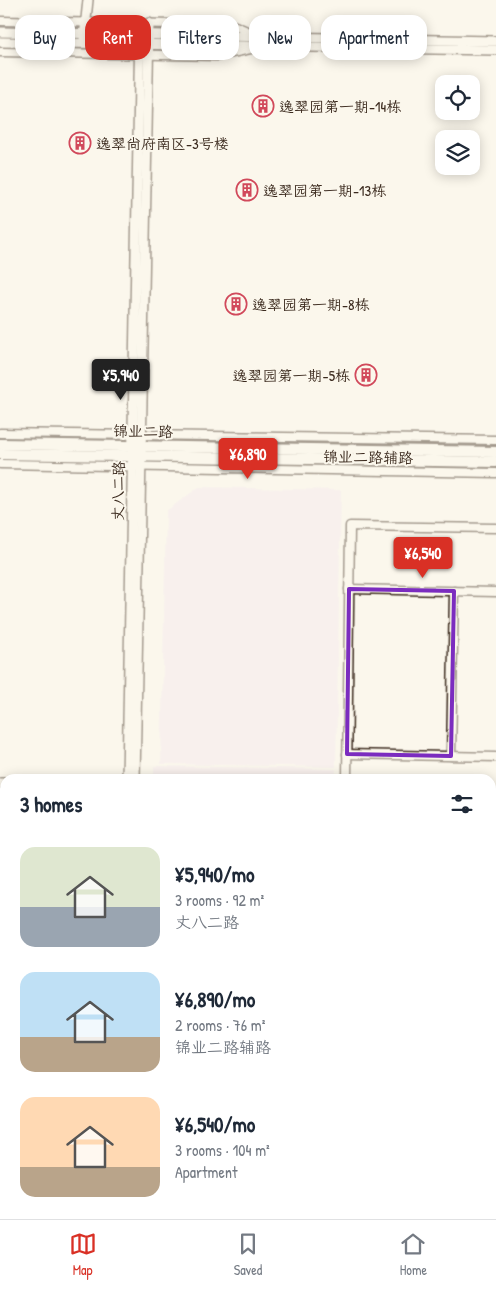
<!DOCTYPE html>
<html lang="en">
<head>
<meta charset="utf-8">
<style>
	:root { --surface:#fff; --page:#f2f2f3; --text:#1f2937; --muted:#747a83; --line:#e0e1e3; --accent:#d93025 }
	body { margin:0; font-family:"Patrick Hand","LXGW WenKai TC",sans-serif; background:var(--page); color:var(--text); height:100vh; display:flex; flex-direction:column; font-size:19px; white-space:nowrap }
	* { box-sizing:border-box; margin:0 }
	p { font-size:16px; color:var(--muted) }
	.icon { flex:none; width:28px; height:28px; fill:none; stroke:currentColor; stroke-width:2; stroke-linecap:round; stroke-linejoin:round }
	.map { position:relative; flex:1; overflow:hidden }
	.panel { position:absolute; left:0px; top:774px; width:496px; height:446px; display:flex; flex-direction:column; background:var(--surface); border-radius:15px 15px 0 0; box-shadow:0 2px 12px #0003 }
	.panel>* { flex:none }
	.guide { position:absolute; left:15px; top:15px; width:466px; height:45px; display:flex; gap:10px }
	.controls { position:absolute; left:435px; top:75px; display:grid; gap:10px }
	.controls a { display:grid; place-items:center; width:45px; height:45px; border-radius:10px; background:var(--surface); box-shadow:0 2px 12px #0003; font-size:25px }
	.price { position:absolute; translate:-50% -42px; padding:0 11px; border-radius:5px; background:var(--accent); color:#fff; font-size:16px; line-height:32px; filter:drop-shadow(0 1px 2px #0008) }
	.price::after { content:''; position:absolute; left:50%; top:30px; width:15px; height:11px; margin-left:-8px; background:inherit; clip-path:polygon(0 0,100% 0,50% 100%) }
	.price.selected { background:#222; color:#fff }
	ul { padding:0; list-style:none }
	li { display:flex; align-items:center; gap:15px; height:125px; padding:0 20px }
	li span { display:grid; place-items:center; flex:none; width:140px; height:100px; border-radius:15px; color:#555 }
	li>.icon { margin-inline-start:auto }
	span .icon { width:60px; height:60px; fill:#fffc; stroke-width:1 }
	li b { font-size:21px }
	h2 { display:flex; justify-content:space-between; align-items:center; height:60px; padding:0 20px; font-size:21px }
	.pill { padding:0 18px; border-radius:15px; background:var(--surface); box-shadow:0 2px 12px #0003; font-size:18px; line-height:45px }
	.pill.selected { background:var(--accent); color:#fff }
	.tab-bar { display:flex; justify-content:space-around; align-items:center; height:70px; border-top:1px solid var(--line); background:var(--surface); font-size:14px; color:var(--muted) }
	.tab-bar a { display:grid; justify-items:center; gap:2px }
	.tab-bar .selected { color:var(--accent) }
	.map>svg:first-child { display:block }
</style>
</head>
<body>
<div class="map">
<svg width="496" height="1219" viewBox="0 0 496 1219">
	<rect width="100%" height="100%" fill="#fbf7ec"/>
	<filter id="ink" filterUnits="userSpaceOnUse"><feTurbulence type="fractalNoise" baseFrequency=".02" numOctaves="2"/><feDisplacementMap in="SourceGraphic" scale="10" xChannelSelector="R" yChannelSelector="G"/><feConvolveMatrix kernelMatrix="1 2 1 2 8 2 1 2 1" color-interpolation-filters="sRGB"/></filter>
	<g filter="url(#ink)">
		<g fill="#f3e7ed">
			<polygon points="199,487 341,490 336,767 161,764 166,511"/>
			<polygon points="154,766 336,769 335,779 154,779"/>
			<polygon points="0,1090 5,1090 5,1215 104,1215 104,1219 0,1219"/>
			<rect x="152" y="1215" width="295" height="4"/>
		</g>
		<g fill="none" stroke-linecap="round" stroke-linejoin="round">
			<g stroke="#3b2a1e" stroke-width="11">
				<g id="minor">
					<polyline points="0,21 233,25 259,36"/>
					<polyline points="0,52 218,56 255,48"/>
					<polyline points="0,433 496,440"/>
					<polyline points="0,464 496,473"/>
					<polyline points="349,589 496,592"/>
					<polyline points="347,754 496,757"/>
					<polyline points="451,756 454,591"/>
					<polyline points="347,779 350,526 496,528"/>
					<polyline points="0,811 5,811"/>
					<polyline points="491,887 496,887"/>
					<polyline points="491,907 496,907"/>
					<polyline points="491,1052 496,1052"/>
					<polyline points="0,1059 5,1059"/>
				</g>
			</g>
			<g stroke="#3b2a1e" stroke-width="12">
				<g id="tertiary">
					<polyline points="0,32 496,41"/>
					<polyline points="84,38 88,0"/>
					<polyline points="0,42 496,50"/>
					<polyline points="127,779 140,23"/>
					<polyline points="135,779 149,23"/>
					<polyline points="0,783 5,783"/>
					<polyline points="0,1078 5,1078"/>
					<polyline points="119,1219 119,1215"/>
					<polyline points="128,1219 129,1215"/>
				</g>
			</g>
			<g stroke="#3b2a1e" stroke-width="14">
				<g id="secondary">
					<polyline points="0,444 496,452"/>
					<polyline points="0,454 496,462"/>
				</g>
			</g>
			<use href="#minor" stroke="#fbf7ec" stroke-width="8"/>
			<use href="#tertiary" stroke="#fbf7ec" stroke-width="9"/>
			<use href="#secondary" stroke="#fbf7ec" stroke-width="10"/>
		</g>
	</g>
	<path d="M0 0H496V1219H0ZM349,589L454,591L451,756L347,754Z" fill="#fbf7ec" fill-opacity=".55" fill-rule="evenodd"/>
	<path fill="none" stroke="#7b2cbf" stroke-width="4" stroke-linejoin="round" d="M349,589L454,591L451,756L347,754Z"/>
	<defs>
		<g id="building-ring" transform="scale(1.125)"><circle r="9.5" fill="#fbf7ec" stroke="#d1495b" stroke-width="1.5"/><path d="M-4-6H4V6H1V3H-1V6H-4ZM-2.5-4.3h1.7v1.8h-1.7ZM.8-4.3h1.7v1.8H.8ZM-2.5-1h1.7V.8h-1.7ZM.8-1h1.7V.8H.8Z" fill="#d1495b"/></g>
	</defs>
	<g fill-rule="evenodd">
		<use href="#building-ring" x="263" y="106"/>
		<use href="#building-ring" x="80" y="143"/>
		<use href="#building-ring" x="247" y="190"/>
		<use href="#building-ring" x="236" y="304"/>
		<use href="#building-ring" x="366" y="375"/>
	</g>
	<g text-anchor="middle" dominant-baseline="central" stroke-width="4" stroke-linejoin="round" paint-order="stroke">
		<g font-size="15" fill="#3b2a1e" stroke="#fbf7ec" text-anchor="start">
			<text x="279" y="106">逸翠园第一期-14栋</text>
			<text x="96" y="143">逸翠尚府南区-3号楼</text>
			<text x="263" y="190">逸翠园第一期-13栋</text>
			<text x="252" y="304">逸翠园第一期-8栋</text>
			<text x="350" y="375" text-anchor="end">逸翠园第一期-5栋</text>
		</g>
		<g font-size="15" fill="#3b2a1e" stroke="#fbf7ec">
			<text transform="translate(143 431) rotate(1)">锦业二路</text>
			<text transform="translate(368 457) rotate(1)">锦业二路辅路</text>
			<text transform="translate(118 491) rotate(-89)">丈八二路</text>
		</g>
	</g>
</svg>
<div class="controls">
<a><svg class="icon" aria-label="locate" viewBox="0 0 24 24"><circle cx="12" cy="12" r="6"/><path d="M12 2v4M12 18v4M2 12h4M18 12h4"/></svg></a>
<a><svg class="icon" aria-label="layers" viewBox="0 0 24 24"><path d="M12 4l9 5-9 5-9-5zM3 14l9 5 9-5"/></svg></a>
</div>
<b class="price selected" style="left:121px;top:401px">¥5,940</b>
<b class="price" style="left:248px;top:480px">¥6,890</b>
<b class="price" style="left:423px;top:579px">¥6,540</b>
<div class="guide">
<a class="pill">Buy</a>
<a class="pill selected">Rent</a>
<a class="pill">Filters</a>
<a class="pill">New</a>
<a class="pill">Apartment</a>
</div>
<section class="panel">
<h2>3 homes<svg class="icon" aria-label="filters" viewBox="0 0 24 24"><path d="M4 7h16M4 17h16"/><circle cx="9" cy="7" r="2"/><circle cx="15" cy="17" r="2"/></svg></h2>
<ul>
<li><span style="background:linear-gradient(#dfe7d0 60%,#9aa5b1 0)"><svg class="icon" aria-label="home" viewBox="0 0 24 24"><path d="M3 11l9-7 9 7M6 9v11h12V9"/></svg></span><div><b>¥5,940/mo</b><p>3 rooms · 92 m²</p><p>丈八二路</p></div></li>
<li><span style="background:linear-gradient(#bfe0f5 65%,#b9a48a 0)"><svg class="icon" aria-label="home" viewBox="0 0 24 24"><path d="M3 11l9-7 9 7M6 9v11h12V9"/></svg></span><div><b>¥6,890/mo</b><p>2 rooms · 76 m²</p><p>锦业二路辅路</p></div></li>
<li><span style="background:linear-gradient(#ffd9b3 70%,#b9a48a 0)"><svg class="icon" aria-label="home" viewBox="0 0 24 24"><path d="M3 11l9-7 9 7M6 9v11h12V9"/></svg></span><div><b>¥6,540/mo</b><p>3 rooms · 104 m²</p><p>Apartment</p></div></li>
</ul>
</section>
</div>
<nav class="tab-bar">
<a class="selected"><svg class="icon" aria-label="map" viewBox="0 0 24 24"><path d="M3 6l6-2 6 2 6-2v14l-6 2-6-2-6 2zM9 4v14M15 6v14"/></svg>Map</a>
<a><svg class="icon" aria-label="saved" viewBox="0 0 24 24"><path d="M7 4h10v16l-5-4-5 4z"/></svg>Saved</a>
<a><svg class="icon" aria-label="home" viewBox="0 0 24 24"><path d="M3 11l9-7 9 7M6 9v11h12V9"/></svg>Home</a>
</nav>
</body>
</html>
